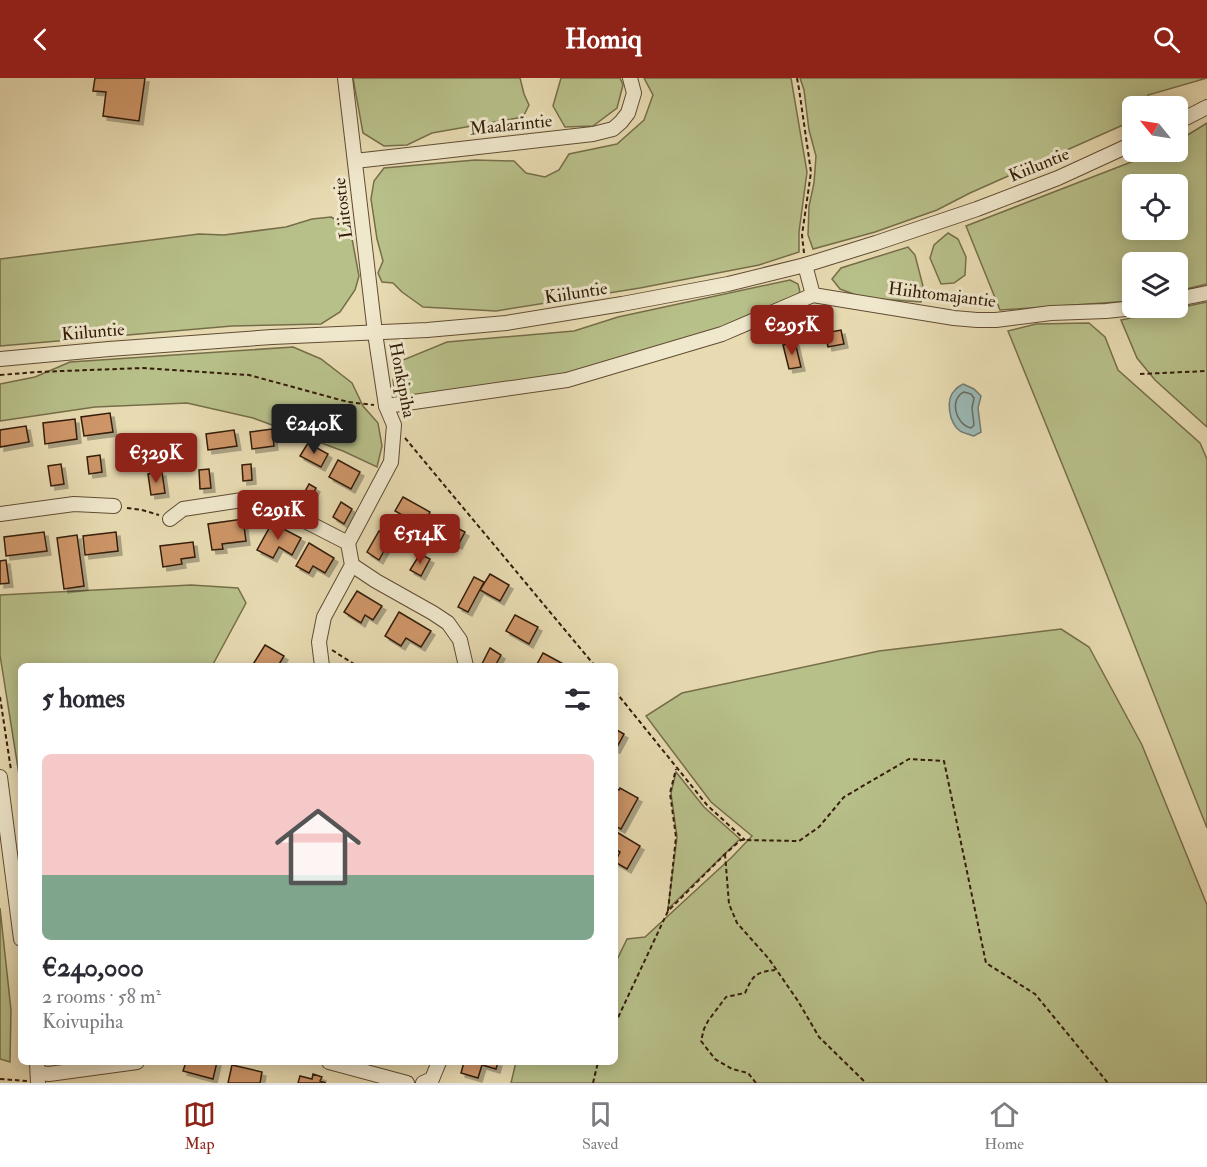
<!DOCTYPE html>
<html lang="en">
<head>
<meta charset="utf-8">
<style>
	:root { --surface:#fff; --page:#f7f7f7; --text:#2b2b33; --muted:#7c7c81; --line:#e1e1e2; --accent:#8f2418 }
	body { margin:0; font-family:"IM FELL Double Pica",serif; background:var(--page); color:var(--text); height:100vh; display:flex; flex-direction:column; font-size:22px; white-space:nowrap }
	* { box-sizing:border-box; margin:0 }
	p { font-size:20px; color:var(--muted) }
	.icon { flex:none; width:33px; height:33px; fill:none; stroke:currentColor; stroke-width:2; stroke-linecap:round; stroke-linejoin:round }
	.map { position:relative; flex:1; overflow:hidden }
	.panel { position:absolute; left:18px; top:585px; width:600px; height:402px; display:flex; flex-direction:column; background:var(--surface); border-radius:9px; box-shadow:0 3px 15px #0003 }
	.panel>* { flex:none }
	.needle { width:39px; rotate:300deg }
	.buttons { position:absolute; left:1122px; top:18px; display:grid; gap:12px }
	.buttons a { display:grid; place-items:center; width:66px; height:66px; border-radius:9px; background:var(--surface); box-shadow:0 3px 15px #0003; font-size:30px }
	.price { position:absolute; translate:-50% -51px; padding:0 14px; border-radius:6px; background:var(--accent); color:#fff; font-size:20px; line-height:39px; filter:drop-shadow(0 2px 3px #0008) }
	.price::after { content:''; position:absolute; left:50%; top:36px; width:18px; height:14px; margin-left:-9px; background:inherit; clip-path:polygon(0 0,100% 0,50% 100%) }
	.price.current { background:#222; color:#fff }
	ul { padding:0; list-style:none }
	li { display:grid; align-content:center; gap:12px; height:318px; padding:0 24px }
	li+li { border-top:2px solid var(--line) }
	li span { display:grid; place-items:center; height:186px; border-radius:9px; color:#555 }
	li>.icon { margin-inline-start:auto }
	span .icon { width:108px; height:108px; fill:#fffc; stroke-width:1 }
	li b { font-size:26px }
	h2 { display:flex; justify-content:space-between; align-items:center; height:72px; padding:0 24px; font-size:26px }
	header { display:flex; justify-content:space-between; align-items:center; height:78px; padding:0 24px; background:var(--accent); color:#fff; font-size:27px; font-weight:700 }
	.tab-bar { display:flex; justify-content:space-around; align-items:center; height:84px; border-top:2px solid var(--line); background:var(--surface); font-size:16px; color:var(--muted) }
	.tab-bar a { display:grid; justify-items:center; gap:3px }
	.tab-bar .current { color:var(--accent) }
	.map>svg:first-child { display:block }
</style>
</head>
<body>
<header><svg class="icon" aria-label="back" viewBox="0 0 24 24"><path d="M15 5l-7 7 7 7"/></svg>Homiq<svg class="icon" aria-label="search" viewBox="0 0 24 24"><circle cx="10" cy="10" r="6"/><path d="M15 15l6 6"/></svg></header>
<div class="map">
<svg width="1207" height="1005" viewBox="0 0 1207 1005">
	<defs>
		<filter id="shadow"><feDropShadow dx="4" dy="4" stdDeviation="0" flood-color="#0004"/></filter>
	</defs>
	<rect width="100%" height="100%" fill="#e8dbb2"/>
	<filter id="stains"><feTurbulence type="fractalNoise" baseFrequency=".00333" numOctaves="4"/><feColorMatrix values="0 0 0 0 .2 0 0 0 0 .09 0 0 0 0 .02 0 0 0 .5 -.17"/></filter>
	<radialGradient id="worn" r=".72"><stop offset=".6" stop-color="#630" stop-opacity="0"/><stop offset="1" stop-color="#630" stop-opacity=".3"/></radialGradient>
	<g fill="#b8c08a" stroke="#766e4a" stroke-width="1.5" fill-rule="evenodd">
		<polygon points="353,0 520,0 524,16 529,27 523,39 432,55 407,67 384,68 363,55"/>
		<polygon points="561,0 620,0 623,7 617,30 593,48 565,49 553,28"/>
		<polygon points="644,0 791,0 807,94 799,154 799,174 759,187 640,210 496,233 423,229 402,214 393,205 382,204 378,195 383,183 377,161 371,121 374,103 384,90 475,82 514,83 526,95 545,99 559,92 569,76 617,66 644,42 653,17"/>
		<polygon points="800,0 1207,0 1148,17 1145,28 1132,28 1132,43 970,115 937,132 875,154 813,171 808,157 809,128 814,105 816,78 809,52 804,12"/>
		<path d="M1207,45V206L1178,213V184H1132V223L1000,232L966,148L1157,74H1178V63ZM1132,106H1178V152H1132Z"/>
		<polygon points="331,139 350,150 359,198 355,212 340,234 321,246 232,248 0,268 0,181 199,156 224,157 286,149 312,141"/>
		<polygon points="948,155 958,161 966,179 965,197 954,205 941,206 930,180 934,167"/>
		<polygon points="908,169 915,177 924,212 921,224 864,220 840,211 832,201 841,190"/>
		<polygon points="790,202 798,206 800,214 794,221 724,251 600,289 541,301 404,321 395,317 393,302 403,282 447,264 574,253 618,239"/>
		<polygon points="1207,224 1207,349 1155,302 1137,280 1121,242"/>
		<polygon points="1089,245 1105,259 1118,292 1200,365 1207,381 1207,750 1093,462 1008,253 1036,246"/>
		<polygon points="293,269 321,281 352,305 363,328 378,345 382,368 377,389 343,373 253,340 187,325 95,329 0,343 0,306 35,299 70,284"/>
		<polygon points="191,507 238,510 246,525 212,588 21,588 21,709 0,577 0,517"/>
		<polygon points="1061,551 1089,569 1142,667 1207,827 1207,1005 511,1005 516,984 615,984 615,886 627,861 645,859 732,779 752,758 711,724 646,638 682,615 879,573"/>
		<polygon points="676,694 704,729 740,761 668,831 677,759 671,715"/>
		<polygon points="0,830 11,932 10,984 0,981"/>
	</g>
	<path fill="#9bb9b6" stroke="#727b71" stroke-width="1.5" d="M963,306L974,311L981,318L978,330L981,354L974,358C969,356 963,355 960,353C949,345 945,321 955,312C957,309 960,308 963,306Z"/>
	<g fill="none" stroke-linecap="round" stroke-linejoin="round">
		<path stroke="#686b60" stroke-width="1.5" d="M964,314L971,316L974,320L972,330L974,347L971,350C955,346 949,321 964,314Z"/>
	</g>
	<g fill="#ce9669" stroke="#341d09" stroke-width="1.5" filter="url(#shadow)">
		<polygon points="95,0 145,0 139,43 103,38 106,14 93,13"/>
		<polygon points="841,252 844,266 828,269 825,255"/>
		<polygon points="795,264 801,289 789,291 783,267"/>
		<polygon points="110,335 113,354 84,358 81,339"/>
		<polygon points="75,341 77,361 45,366 43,345"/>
		<polygon points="26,348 29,364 0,369 0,352"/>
		<polygon points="272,351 274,368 252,371 250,354"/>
		<polygon points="234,352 237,368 208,372 206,356"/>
		<polygon points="178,360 180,380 150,384 148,364"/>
		<polygon points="308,365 328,376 321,389 300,378"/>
		<polygon points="100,377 102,394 89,396 87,379"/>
		<polygon points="338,382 360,394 351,411 329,399"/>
		<polygon points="61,386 64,406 51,408 48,388"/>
		<polygon points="251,386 252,402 243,403 242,387"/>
		<polygon points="209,391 211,410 200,411 199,392"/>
		<polygon points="162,394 165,415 151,417 148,396"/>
		<polygon points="309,406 316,410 308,425 301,421"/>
		<polygon points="403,419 430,434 420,452 411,446 413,443 395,433"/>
		<polygon points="341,424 352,431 344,446 333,439"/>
		<polygon points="243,441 246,463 222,466 223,471 212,472 208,446"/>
		<polygon points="440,441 465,454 458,467 433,454"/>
		<polygon points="272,445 301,460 292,477 279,469 273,480 257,472"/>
		<polygon points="379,453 391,460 379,482 367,474"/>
		<polygon points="44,454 47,473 6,478 4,459"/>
		<polygon points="116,454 118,473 85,477 83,458"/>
		<polygon points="77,457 84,508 64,511 57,460"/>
		<polygon points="193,464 195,479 181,481 182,486 163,489 160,468"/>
		<polygon points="309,465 334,480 325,495 313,488 309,495 296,488"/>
		<polygon points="420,476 430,481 421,498 410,492"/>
		<polygon points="6,482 9,505 0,506 0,483"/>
		<polygon points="490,496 509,507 500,523 480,512"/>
		<polygon points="474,499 484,504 468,534 458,529"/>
		<polygon points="357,513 382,528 373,542 365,537 361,545 344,534"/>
		<polygon points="399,534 431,553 421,569 406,560 401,568 385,558"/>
		<polygon points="515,537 538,549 529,566 506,553"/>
		<polygon points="265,567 284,578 278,588 252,588"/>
		<polygon points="490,570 501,577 495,588 486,588 482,586"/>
		<polygon points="543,575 567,588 536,588"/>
		<polygon points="615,651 624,656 616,671 615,671"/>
		<polygon points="615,710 619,712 620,710 638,720 621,751 615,748"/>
		<polygon points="615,753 640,768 627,791 615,784 620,774 615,771"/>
		<polygon points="186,984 217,984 213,1001 183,993"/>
		<polygon points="464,984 498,984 496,991 482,987 478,1000 461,995"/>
		<polygon points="232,987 262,994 260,1005 228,1005"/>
		<polygon points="313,996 322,999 320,1003 326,1005 298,1005 300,998 312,1001"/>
	</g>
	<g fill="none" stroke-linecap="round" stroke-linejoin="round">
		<g stroke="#614c33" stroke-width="16">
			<g id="minor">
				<polyline points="1178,44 1207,29"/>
				<polyline points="355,83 593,56 613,51 621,44 628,35 634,15 630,0"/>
				<polyline points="805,187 813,217 954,240 977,242 996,242 1051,235 1106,233 1134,230"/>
				<polyline points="1178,221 1207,215"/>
				<polyline points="0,281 109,271 272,259 427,252 506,245 622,226 728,206 805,187 876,165 977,131 1058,100 1132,66"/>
				<polyline points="386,328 567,302 722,256 813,217"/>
				<polyline points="0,436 74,426 114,428"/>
				<polyline points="170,441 183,431 249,421 259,422 268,424 348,465"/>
				<polyline points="352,487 376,503 433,535 448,545 460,562 466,588"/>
				<polyline points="322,588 319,564 324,539 352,487 348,465 391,384 394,347 386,328 375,255 345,0"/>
				<polyline points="0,699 21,861"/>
				<polyline points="37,984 38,1005"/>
				<polyline points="329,984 407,1005"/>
				<polyline points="38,995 49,996 137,984"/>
				<polyline points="423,1005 432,1001 439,984"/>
			</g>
		</g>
		<g stroke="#341d09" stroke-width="2" stroke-dasharray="4.5 3" stroke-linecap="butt">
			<polyline points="797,0 799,11 811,94 802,157 804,175"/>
			<polyline points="1140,296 1207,293"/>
			<polyline points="0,297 36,294 143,290 249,297 348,324 374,327"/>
			<polyline points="405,360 595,588"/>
			<polyline points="127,430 142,432 159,437"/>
			<polyline points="332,572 357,588"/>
			<polyline points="615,613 707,727 745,762"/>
			<polyline points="0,619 11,692"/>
			<polyline points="725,776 729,826 737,845 769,881 798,923 819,959 866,1005"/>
			<polyline points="668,833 676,759 670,715 676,691"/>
			<polyline points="615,946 668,833 725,776 741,762 799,763 819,749 844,719 909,681 944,683 986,885 1035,916 1108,1005"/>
			<polyline points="0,1001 27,1003"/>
			<polyline points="593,1005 598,984"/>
			<path d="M756,1005L748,995L732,991L715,981L701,963L704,951L708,943L726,919L745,915C753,897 756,894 775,892"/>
		</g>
		<use href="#minor" stroke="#f0e8cd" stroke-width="14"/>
	</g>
	<g text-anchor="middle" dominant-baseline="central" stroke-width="6" stroke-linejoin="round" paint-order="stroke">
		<g font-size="18" fill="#341d09" stroke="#f0e8cd">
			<text transform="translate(511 47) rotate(-6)">Maalarintie</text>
			<text transform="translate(1039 87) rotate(-22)">Kiiluntie</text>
			<text transform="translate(343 130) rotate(-97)">Liitostie</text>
			<text transform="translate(576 215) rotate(-9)">Kiiluntie</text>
			<text transform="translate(942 217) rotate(7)">Hiihtomajantie</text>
			<text transform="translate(93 254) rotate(-5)">Kiiluntie</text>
			<text transform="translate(402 302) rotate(79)">Honkipiha</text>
		</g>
	</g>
	<rect width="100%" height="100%" filter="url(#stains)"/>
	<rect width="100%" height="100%" fill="url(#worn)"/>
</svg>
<div class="buttons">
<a><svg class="needle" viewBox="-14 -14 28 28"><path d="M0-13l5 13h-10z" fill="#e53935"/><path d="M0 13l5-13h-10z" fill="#7c7c81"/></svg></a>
<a><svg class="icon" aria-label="locate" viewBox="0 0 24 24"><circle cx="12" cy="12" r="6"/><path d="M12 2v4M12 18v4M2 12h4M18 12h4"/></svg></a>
<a><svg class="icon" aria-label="layers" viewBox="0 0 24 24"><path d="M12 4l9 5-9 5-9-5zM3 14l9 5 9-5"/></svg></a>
</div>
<b class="price" style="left:792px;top:278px">€295K</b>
<b class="price current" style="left:314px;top:377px">€240K</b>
<b class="price" style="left:156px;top:406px">€329K</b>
<b class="price" style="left:278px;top:463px">€291K</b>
<b class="price" style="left:420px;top:487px">€514K</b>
<section class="panel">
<h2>5 homes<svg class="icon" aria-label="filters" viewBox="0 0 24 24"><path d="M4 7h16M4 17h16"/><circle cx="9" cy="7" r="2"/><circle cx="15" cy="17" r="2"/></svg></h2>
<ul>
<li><span style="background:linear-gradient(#f6c9c9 65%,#7fa58c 0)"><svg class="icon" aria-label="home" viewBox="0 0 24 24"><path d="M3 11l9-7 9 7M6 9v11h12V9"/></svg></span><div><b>€240,000</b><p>2 rooms · 58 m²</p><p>Koivupiha</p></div></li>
</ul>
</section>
</div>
<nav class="tab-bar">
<a class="current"><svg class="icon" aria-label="map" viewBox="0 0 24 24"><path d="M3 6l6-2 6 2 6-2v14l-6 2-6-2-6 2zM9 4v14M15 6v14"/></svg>Map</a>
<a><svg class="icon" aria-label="saved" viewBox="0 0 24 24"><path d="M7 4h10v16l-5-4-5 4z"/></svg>Saved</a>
<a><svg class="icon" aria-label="home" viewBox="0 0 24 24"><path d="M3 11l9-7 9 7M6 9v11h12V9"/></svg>Home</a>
</nav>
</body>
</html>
